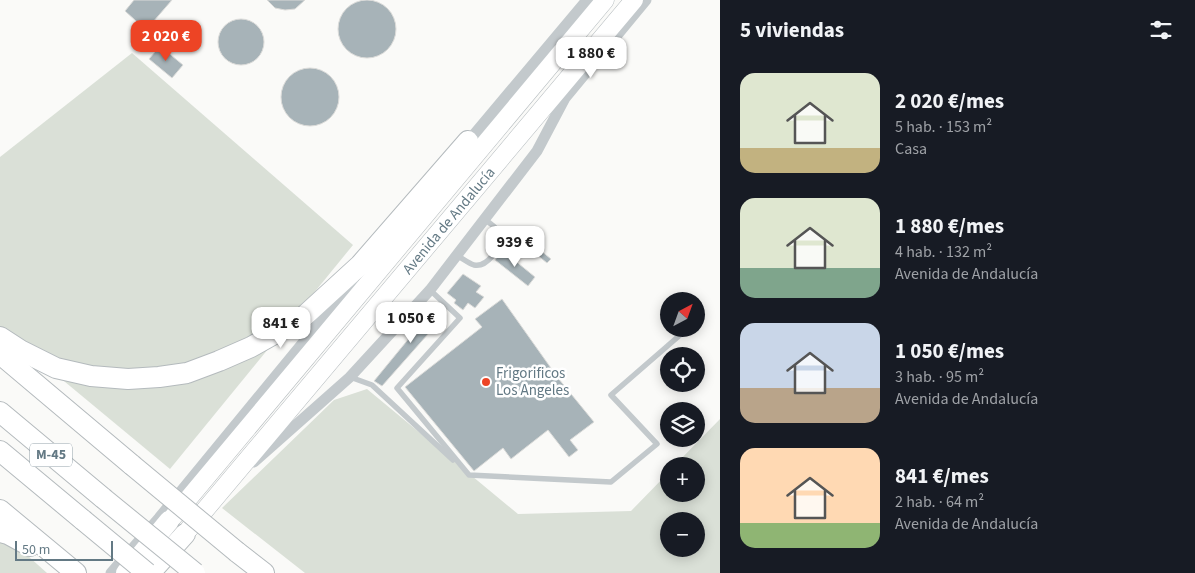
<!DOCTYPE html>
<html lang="es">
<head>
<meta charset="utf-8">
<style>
	:root { --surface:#171b24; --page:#20242c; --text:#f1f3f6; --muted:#9ea1a6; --accent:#ed4425 }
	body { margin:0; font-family:"Source Sans 3",sans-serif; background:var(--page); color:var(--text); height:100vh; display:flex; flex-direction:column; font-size:19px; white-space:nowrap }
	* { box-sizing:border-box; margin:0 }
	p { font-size:16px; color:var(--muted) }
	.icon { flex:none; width:28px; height:28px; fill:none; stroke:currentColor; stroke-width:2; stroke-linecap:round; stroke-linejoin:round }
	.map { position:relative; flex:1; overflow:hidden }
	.sheet { display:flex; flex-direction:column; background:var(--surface); width:475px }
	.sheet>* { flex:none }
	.needle { width:32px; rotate:41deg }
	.controls { position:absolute; left:660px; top:292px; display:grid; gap:10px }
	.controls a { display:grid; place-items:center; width:45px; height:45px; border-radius:50%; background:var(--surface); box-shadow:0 2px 12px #0003; font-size:25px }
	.scale { position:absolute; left:15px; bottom:12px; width:98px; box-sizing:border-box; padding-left:5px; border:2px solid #637984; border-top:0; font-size:14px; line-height:18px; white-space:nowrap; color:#637984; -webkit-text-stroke:4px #fff; paint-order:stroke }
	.price { position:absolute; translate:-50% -42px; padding:0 11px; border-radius:10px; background:#fff; color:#222; font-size:16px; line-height:32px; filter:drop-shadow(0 1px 2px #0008) }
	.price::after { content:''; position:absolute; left:50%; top:30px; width:15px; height:11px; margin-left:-8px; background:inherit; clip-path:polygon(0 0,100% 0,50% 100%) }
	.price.current { background:var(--accent); color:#fff }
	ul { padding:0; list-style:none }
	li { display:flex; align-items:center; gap:15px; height:125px; padding:0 20px }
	li span { display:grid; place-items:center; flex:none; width:140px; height:100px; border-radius:15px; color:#555 }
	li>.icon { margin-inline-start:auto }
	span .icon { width:60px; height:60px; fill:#fffc; stroke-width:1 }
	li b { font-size:21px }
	h2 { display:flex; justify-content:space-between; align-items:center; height:60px; padding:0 20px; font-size:21px }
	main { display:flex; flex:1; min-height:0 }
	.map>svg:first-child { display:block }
</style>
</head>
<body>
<main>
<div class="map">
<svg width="720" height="573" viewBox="0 0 720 573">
	<rect width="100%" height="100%" fill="#fafaf8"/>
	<g fill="#dae0d7" fill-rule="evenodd">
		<polygon points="132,53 353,245 170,469 0,328 0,157"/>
		<path d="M367,389L518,514L631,511L669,472V494H696V466H674L720,419V573H305L222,508L334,400ZM669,521H696V549H669Z"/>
		<polygon points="0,531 47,573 0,573"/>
	</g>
	<g fill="#a7b3b8" stroke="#dcdcda">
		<polygon points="134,0 172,0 146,30 125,11"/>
		<polygon points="267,0 305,0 295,9 285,10 275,8"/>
		<circle cx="367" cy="29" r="29"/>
		<circle cx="241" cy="42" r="23"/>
		<polygon points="160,46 183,65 172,78 149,59"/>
		<circle cx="310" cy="97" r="29"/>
		<polygon points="529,241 551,259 547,263 526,246"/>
		<polygon points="502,250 535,277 528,286 495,260"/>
		<polygon points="463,274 481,286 476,292 484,297 475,308 468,303 463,310 454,303 456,300 447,293"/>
		<polygon points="502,299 558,378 594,422 570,440 578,450 569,457 548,430 511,459 503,448 474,471 405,387 482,327 475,319"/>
		<polygon points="438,303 444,309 441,313 444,316 382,386 374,381"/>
	</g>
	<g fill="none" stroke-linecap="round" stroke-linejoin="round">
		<g stroke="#b4bbbe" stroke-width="19">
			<g id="primary">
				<polyline points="173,517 605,0"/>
				<polyline points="189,529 634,0"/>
			</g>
		</g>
		<g stroke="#b4babd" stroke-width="22">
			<g id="highway">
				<polyline points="0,337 20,350 56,368 91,376 128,379 159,377 187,373 219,361 251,347 301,319 360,265 468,141"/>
				<polyline points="0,354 132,465"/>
				<polyline points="0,412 103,498"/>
				<polyline points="0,451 83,520"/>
				<polyline points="0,510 76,573"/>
				<polyline points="0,532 8,534 30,546"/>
				<polyline points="237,552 264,573"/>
				<polyline points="126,573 169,521"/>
				<polyline points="150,573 185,534"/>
			</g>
		</g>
		<g stroke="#c3c9cc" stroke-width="5.5">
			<path d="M456,255C462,258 468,263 474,265C486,268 502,248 500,236C498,228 491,224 484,219"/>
			<polyline points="430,290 460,318 397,388 469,475 611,482 657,444 611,395 687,329"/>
			<polyline points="350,377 372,385 453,460"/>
		</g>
		<g stroke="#c3c9cc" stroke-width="11">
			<polyline points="466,144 587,0"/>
			<polyline points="254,462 350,377 430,290 537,151 565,98 646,0"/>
			<polyline points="111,573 159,518 353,282"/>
		</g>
		<use href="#primary" stroke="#fff" stroke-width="18"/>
		<use href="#highway" stroke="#fff" stroke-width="20"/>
		<g stroke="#b4babd" stroke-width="22" stroke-linecap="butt">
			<g id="highway-bridge">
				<polyline points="132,465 237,552"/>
				<polyline points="103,498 195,573"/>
				<polyline points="83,520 147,573"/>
			</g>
		</g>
		<use href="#highway-bridge" stroke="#fff" stroke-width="20"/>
	</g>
	<circle fill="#ed4425" stroke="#fff" stroke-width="2" cx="486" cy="382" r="5"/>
	<g text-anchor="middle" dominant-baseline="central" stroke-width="5" stroke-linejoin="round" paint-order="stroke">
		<rect fill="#fff" stroke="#92a1a9" stroke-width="1" x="30" y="443.5" width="42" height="23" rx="4"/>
		<g font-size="14" font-weight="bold" fill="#637984">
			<text x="51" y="455">M-45</text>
		</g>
		<g font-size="15" fill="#637984" stroke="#fff">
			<text transform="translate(449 221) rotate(-50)">Avenida de Andalucía</text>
		</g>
		<g font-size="15" fill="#637984" stroke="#fff" text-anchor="start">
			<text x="496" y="373">Frigorificos<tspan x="496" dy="17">Los Angeles</tspan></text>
		</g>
	</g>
</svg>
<div class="controls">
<a><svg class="needle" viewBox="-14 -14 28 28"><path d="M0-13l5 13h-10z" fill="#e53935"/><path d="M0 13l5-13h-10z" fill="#9ea1a6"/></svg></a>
<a><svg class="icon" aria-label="locate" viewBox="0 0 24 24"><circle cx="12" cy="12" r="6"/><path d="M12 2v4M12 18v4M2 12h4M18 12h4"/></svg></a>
<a><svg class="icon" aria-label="layers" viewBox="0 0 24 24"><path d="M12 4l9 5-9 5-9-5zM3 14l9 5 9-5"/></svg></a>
<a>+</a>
<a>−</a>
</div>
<div class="scale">50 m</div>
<b class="price current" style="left:166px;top:62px">2 020 €</b>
<b class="price" style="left:591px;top:79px">1 880 €</b>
<b class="price" style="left:515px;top:268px">939 €</b>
<b class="price" style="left:411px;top:344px">1 050 €</b>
<b class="price" style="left:281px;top:349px">841 €</b>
</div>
<section class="sheet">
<h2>5 viviendas<svg class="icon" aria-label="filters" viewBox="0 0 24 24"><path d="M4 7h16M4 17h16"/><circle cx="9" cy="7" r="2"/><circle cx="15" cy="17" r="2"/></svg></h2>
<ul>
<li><span style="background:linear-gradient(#dfe7d0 75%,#c2b280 0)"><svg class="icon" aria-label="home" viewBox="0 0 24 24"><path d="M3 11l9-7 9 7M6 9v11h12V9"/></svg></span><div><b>2 020 €/mes</b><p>5 hab. · 153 m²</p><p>Casa</p></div></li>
<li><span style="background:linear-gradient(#dfe7d0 70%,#7fa58c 0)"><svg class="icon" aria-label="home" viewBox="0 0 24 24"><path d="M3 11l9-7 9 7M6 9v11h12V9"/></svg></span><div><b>1 880 €/mes</b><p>4 hab. · 132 m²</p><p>Avenida de Andalucía</p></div></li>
<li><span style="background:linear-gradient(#c9d6e8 65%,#b9a48a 0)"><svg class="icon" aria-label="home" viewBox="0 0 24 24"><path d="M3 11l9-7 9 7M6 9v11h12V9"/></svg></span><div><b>1 050 €/mes</b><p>3 hab. · 95 m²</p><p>Avenida de Andalucía</p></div></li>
<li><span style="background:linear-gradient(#ffd9b3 75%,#8fb573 0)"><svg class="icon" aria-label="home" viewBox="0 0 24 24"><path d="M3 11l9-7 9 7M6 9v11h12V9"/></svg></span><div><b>841 €/mes</b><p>2 hab. · 64 m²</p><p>Avenida de Andalucía</p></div></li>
</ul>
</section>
</main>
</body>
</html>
